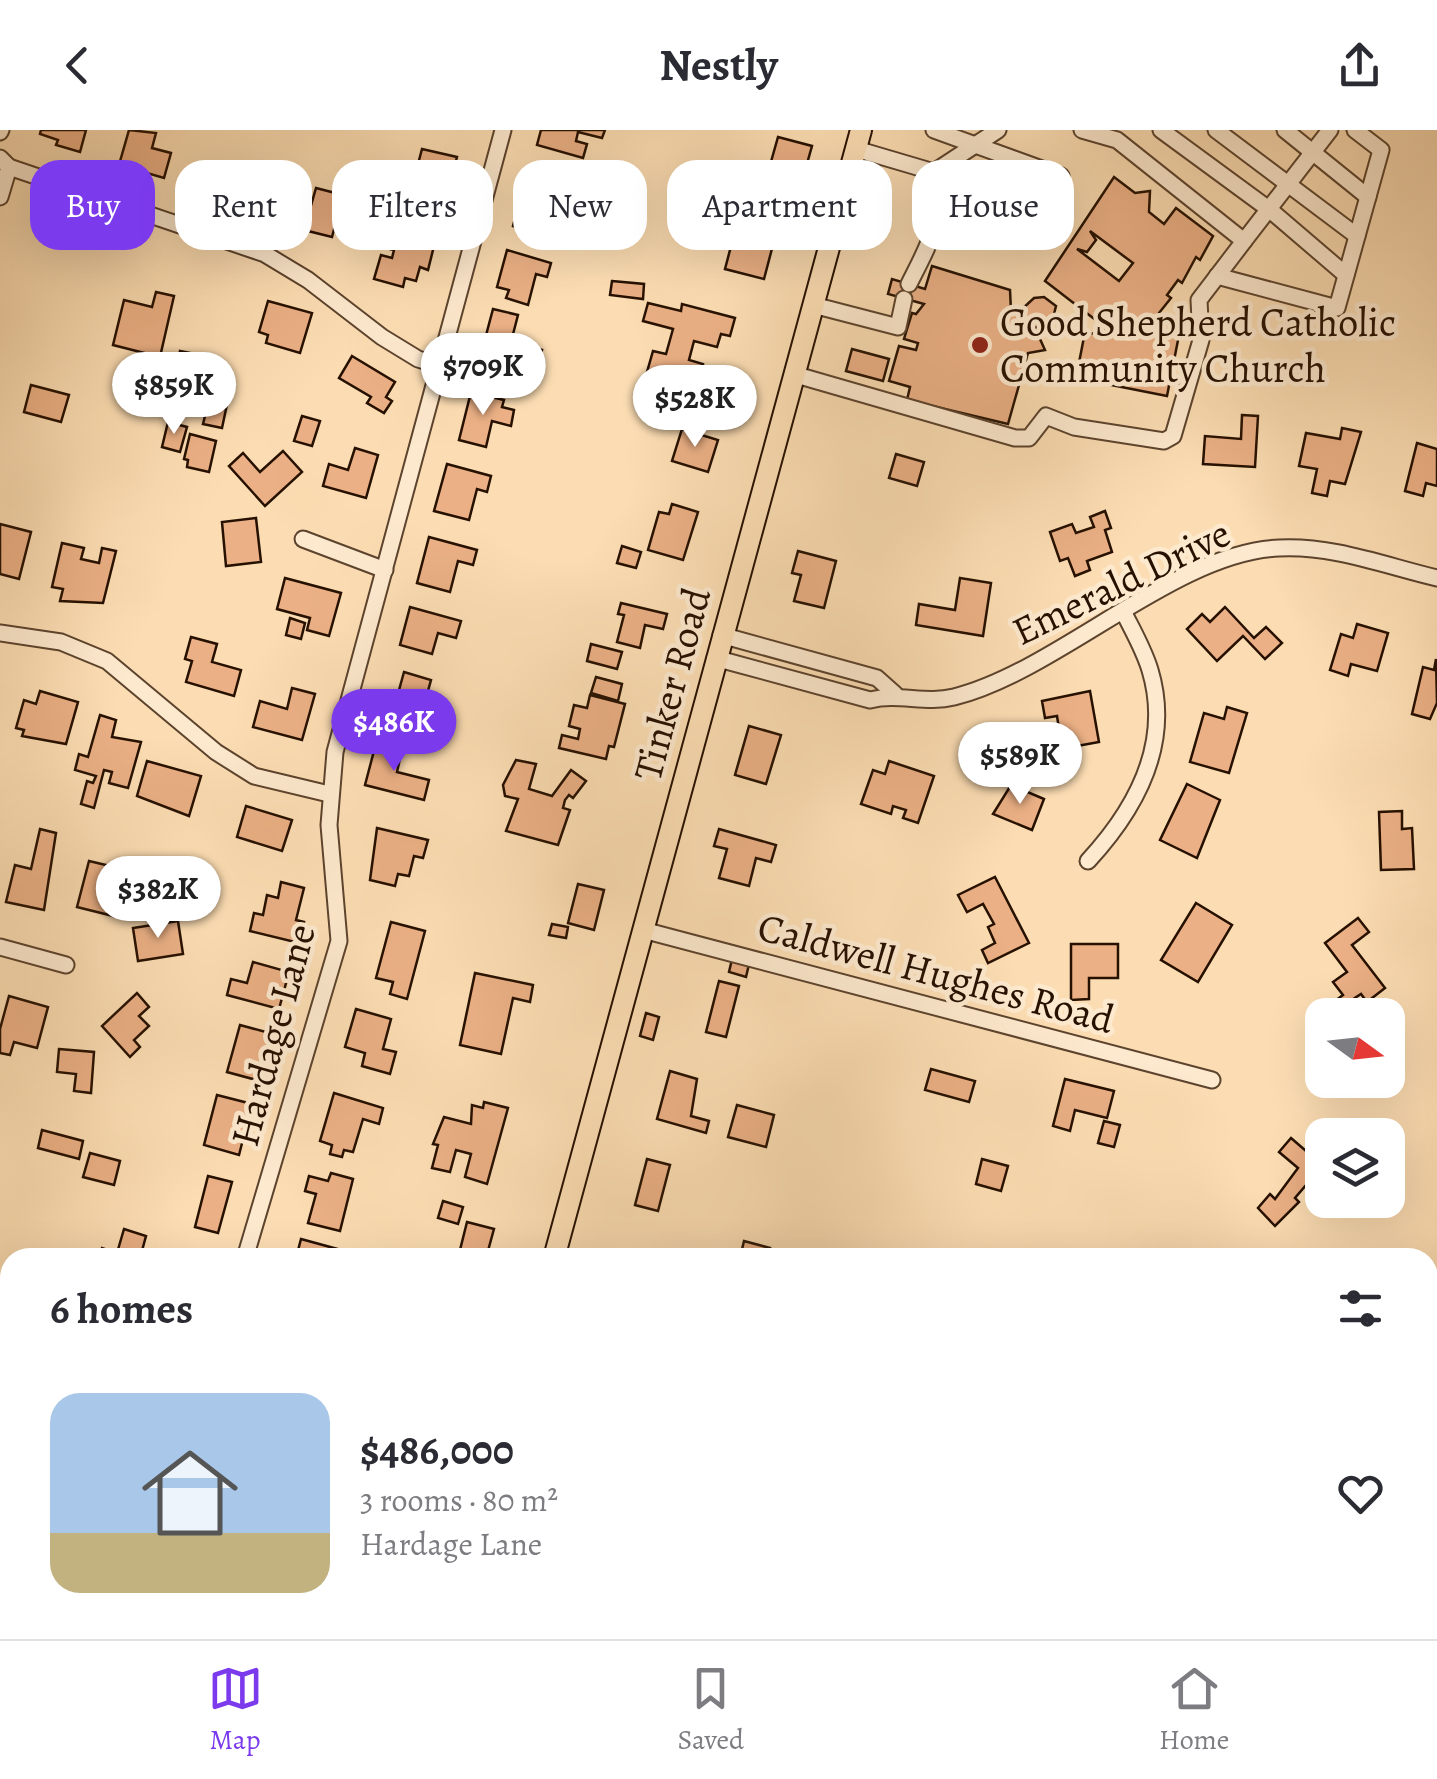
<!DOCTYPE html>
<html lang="en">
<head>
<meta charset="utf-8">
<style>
	:root { --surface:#fff; --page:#f7f7f7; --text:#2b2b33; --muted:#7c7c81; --line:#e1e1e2; --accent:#7c3aed }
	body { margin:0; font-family:Alegreya,serif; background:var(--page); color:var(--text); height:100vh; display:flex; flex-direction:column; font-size:38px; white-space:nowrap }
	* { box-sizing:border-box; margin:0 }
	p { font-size:32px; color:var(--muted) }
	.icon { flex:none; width:55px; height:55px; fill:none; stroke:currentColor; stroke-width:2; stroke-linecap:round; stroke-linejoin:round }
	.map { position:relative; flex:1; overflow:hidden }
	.sheet { position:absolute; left:0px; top:1118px; width:1438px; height:392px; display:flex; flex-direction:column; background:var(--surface); border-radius:30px 30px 0 0; box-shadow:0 10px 40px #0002 }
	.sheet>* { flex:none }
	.guide { position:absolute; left:30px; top:30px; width:1378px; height:90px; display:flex; gap:20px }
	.needle { width:65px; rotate:105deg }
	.tools { position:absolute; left:1305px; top:868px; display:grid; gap:20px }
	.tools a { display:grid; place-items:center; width:100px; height:100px; border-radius:20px; background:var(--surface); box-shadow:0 10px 40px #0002; font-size:50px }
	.price { position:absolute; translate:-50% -85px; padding:0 22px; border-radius:35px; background:#fff; color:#222; font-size:32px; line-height:65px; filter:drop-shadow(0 2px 5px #0008) }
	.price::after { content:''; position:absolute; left:50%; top:60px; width:30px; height:22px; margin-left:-15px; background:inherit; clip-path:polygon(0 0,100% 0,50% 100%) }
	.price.selected { background:var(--accent); color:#fff }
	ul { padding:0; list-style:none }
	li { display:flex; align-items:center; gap:30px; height:250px; padding:0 50px }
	li span { display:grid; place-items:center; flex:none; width:280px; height:200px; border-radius:30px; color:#555 }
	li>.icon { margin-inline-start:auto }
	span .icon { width:120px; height:120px; fill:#fffc; stroke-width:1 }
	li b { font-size:42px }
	h2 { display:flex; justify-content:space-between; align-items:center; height:120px; padding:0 50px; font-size:42px }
	.tag { padding:0 35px; border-radius:30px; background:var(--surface); box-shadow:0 10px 40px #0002; font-size:35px; line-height:90px }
	.tag.selected { background:var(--accent); color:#fff }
	header { display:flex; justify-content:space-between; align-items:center; height:130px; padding:0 50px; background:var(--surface); font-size:45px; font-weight:700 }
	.menu { display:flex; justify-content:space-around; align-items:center; height:140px; border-top:2px solid var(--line); background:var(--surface); font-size:28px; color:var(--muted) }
	.menu a { display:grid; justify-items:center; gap:5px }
	.menu .selected { color:var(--accent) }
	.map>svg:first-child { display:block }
</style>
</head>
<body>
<header><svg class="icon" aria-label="back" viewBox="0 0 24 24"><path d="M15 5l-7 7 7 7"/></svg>Nestly<svg class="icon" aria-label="share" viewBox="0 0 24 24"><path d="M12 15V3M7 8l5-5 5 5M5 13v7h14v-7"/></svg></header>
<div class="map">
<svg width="1437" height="1509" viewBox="0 0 1437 1509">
	<rect width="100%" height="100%" fill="#fcddb3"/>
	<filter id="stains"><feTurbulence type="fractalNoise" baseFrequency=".002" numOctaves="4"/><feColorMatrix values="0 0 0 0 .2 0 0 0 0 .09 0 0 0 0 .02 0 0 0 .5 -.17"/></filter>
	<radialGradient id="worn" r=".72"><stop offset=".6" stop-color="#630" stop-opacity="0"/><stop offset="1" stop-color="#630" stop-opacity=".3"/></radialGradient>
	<g fill="#ebb085" stroke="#261000" stroke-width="2.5" fill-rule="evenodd">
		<polygon points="41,0 86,0 80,22 56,15 58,10 40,4"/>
		<polygon points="129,0 156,3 152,18 171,23 164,48 119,35"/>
		<polygon points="541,0 605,0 602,8 578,2 576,11 587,14 583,28 537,15"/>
		<polygon points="778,7 812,16 799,62 765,53"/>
		<polygon points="422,19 457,27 444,76 394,64 398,49 413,53"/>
		<polygon points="215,42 255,54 249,76 209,64"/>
		<path d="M1114,47L1135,63L1150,61L1149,82L1164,94L1176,78L1213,106L1200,130L1196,127L1182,153L1178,150L1167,165L1171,168L1159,183L1180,200L1167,266L1076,248L1085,202L1100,205L1106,198L1045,151ZM1090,101L1133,133L1119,151L1077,119L1087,122L1096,110Z"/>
		<polygon points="525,49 573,62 569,77 553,72 545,104 513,96"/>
		<polygon points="316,58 343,65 332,107 304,100"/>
		<polygon points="390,100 435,112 428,140 420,137 416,151 405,148 403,157 374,149 381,125 392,128 394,120 386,118"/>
		<polygon points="735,101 774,111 764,149 725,139"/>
		<polygon points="507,120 551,133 547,147 536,144 528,175 506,168 509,160 497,157"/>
		<polygon points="932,136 1010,160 1011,181 1020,181 1034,168 1044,167 1056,176 1053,188 1035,198 1045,220 1028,223 1008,294 907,270 910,257 889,251 899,216 916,220 918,213 904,209 912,183 916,184 924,174 888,164 892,149 925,159"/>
		<polygon points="612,151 644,154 643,169 610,165"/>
		<polygon points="156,162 174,166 160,227 113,215 124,170 152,177"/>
		<polygon points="268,171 312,183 300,223 266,213 268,205 259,202"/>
		<polygon points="648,173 681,181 682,174 735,188 730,206 721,204 717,217 694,211 689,230 703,234 698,255 647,242 653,221 666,224 673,199 643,191"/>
		<polygon points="493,179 518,185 511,212 542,220 537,239 481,224"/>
		<polygon points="852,219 889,229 883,251 846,241"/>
		<polygon points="180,221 195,224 193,234 201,236 202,230 225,235 219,263 229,265 222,298 203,294 205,286 177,280 179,272 169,270"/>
		<polygon points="352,226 395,252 386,267 392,271 384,283 367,273 371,267 339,248"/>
		<polygon points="31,255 69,265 61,292 24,282"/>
		<polygon points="471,262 504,270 502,277 514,280 511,296 492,291 486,317 459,310"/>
		<polygon points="1242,285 1258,286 1255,337 1203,334 1205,306 1241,309"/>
		<polygon points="302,286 320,291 312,316 294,311"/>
		<polygon points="168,292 187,297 180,322 162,317"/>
		<polygon points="1342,298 1361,302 1345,354 1330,351 1327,366 1312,363 1317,339 1299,336 1306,303 1340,309"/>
		<polygon points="682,299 718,310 708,342 672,331"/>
		<polygon points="190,304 216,311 209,342 187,337 188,330 184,329"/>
		<polygon points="1417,313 1437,319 1437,356 1426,353 1423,366 1405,361"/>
		<polygon points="355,318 378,325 366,368 323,356 329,334 348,340"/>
		<polygon points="283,321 302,342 265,376 229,336 243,323 260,342"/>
		<polygon points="896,324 924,332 917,356 889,348"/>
		<polygon points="447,334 491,346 487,362 477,359 469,390 434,381"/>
		<polygon points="672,374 698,382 683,430 648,420 659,382 669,384"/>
		<polygon points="1105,381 1111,398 1105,400 1112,422 1087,431 1090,440 1075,446 1068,428 1060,431 1050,402 1072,394 1076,403 1094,397 1090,387"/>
		<polygon points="256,388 261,432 226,436 222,392"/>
		<polygon points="0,394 31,402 19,449 0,444"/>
		<polygon points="429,407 477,420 473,435 458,431 450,462 417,453"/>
		<polygon points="62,413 84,418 81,429 99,433 102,418 116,421 103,473 60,471 63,459 52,457"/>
		<polygon points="622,416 641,422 636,438 617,433"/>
		<polygon points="798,421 836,431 824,478 794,471 801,445 792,443"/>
		<polygon points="285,448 341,463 329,506 307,500 310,488 277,479"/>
		<polygon points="960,448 991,453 983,506 916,495 919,474 955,480"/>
		<polygon points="621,473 667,484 663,499 645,495 640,518 617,512 624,485 618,484"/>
		<polygon points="410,477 461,491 456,508 438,503 432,524 400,515"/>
		<polygon points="1225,477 1254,508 1266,497 1282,513 1265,529 1243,506 1217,531 1187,499 1202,484 1210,492"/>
		<polygon points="290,488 305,493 301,509 286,505"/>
		<polygon points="1357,494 1388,503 1377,541 1351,534 1348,546 1330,540 1341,504 1353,508"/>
		<polygon points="191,507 217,514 212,532 241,540 234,566 186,552 192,531 185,529"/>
		<polygon points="591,514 622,522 617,539 587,531"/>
		<polygon points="1436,529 1437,573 1430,589 1412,584 1423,537 1434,540"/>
		<polygon points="404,542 431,550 422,582 413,579 409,592 381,583 386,568 396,571"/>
		<polygon points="596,547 622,554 618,571 591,563"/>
		<polygon points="292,558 315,564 302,610 253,597 260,571 287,579"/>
		<polygon points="40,561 78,572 66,614 22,606 24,600 16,598 24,570 36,574"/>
		<polygon points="1090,561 1099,612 1055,620 1052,601 1059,599 1057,586 1045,588 1042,571"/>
		<polygon points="590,565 625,574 614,617 609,616 606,629 559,618 562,605 578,609 580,599 569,596 574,575 587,578"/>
		<polygon points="1227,577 1247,583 1229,643 1190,632 1204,583 1224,589"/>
		<polygon points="100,585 116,590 112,607 141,612 128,658 109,653 112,642 104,640 94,678 81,674 87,651 93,653 96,646 75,640 79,624 88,627"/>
		<polygon points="749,596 781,605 766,654 735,645"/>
		<polygon points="386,611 403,615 397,642 429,650 424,670 365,655 375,617 384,619"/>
		<polygon points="516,630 536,634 529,659 552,666 571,640 586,651 573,668 569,665 565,670 563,678 570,680 558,715 506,701 518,669 505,666 503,655"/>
		<polygon points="147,631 201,646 189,686 137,666"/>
		<polygon points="889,631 934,646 918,693 903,688 906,680 893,676 891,684 861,674 873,640 885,644"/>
		<polygon points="1187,654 1220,670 1197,728 1160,710"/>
		<polygon points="1011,655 1044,669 1032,700 993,684"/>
		<polygon points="246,676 292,690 282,721 237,707"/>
		<polygon points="1402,681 1402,699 1412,698 1414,739 1381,740 1379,682"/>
		<polygon points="377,698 428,710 423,728 414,726 409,746 398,744 395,756 370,750"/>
		<polygon points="40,699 56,703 44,780 6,772 15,735 31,739"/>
		<polygon points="719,699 776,715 771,732 756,728 749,756 719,748 727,719 714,716"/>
		<polygon points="89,731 110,736 107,748 122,752 113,786 77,777"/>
		<polygon points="995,747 1029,813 988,833 982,820 995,813 988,797 994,794 983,774 967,782 958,765"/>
		<polygon points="281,752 304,758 296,790 304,792 299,813 250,801 254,783 263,785 267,765 278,768"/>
		<polygon points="578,754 604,760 594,800 568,793"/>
		<polygon points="1196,773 1232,795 1198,852 1161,830"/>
		<polygon points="1358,788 1369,802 1352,815 1385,858 1367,872 1361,864 1329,885 1324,879 1343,865 1333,852 1347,842 1325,813"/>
		<polygon points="178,791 183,824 138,831 133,798"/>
		<polygon points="391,792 425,801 407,869 390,864 393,852 376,848"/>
		<polygon points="552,794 568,797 566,808 549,805"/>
		<polygon points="1071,814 1118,814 1118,848 1089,848 1089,869 1071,870"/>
		<polygon points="733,825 750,830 746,847 729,842"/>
		<polygon points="253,832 289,842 279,879 227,865 231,849 247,853"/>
		<polygon points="475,843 533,855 530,872 513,868 501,924 460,915"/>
		<polygon points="719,851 739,856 726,907 706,902"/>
		<polygon points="137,863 149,877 139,886 149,896 134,910 140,917 130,927 102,896"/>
		<polygon points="9,866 48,877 37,918 14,912 10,925 0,923 0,899"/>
		<polygon points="356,879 391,889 383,919 396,922 390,944 362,936 365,923 345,917"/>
		<polygon points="646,883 659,887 653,910 640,906"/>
		<polygon points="240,895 273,904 260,951 227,942"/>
		<polygon points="59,919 94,922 91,963 74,961 76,944 57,942"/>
		<polygon points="931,939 975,951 969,972 925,960"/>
		<polygon points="670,941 697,949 691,986 709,991 706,1003 657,989"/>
		<polygon points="1065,949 1114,961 1107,988 1075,980 1070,1001 1053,996"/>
		<polygon points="334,963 383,978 379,994 363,989 353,1022 344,1020 342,1027 330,1024 332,1015 320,1011"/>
		<polygon points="217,965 252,974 239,1025 204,1015"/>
		<polygon points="484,972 508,978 487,1054 465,1047 471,1024 456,1020 450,1042 432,1038 438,1015 433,1014 444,987 471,994 472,975 483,978"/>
		<polygon points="737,975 774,985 766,1017 728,1007"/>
		<polygon points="1104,991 1120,995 1114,1017 1098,1013"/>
		<polygon points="42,1000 83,1011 79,1029 38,1018"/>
		<polygon points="1291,1008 1320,1033 1322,1054 1317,1061 1307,1054 1295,1068 1299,1072 1275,1096 1258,1078 1270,1064 1275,1069 1298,1038 1279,1022"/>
		<polygon points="90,1023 120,1031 114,1055 83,1047"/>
		<polygon points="647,1029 670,1035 658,1081 635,1075"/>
		<polygon points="982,1029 1008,1036 1001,1061 976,1054"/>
		<polygon points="331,1043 353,1049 340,1101 308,1093 316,1064 305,1061 309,1046 328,1051"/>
		<polygon points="208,1046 232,1052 218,1103 195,1097"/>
		<polygon points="443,1071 463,1077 458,1094 438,1088"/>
		<polygon points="467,1092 494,1099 486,1128 458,1128"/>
		<polygon points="124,1099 146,1106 140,1128 99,1128 102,1118 117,1123"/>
		<polygon points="301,1109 341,1120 339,1128 296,1128"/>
		<polygon points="744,1111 770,1118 768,1128 740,1128"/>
		<polygon points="10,1318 10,1343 1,1345 0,1352 0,1321"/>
		<polygon points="356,1500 386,1500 384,1509 353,1509"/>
		<polygon points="516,1500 549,1500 546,1509 514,1509"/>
		<polygon points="873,1500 904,1500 901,1509 871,1509"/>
	</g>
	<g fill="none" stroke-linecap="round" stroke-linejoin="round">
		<g stroke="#5c432d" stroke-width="19">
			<g id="minor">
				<polyline points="934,0 1061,46 1051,71 953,34"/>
				<polyline points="1161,0 1270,80 1346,145"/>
				<polyline points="1216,0 1357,106"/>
				<polyline points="1285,0 1368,67"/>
				<polyline points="0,2 1,0"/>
				<polyline points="856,19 934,42 998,0"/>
				<polyline points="0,28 9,37 0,67"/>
				<polyline points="9,37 265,124 308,150 382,207 418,229 441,236"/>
				<polyline points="1244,111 1330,0"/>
				<polyline points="1217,146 1337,178 1381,20 1355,0"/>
				<path d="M909,154C929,114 946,87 934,42"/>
				<polyline points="813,175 898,197 904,169"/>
				<polyline points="793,244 1015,308 1029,308 1046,286 1074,297 1164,311 1173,306 1201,210 1199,170 1244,111 1117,10 1082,0"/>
				<polyline points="303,409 385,440"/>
				<polyline points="0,503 61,512 107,531 216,622 254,646 329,664"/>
				<polyline points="721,505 877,548 895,564"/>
				<path d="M715,528L870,570C898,563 926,574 954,567C1058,541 1175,422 1279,418C1332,415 1386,436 1437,448"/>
				<path d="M1088,731C1136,679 1172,613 1150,540C1144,520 1133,501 1124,483"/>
				<polyline points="643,800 1212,950"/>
				<polyline points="0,817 66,835"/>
				<polyline points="245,1128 339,811 329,695 335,622 503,0"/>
				<polyline points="0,1287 10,1286"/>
				<polyline points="0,1451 10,1462"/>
				<polyline points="45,1500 51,1509"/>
			</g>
		</g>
		<g stroke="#261000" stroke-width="24">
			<g id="major">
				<polyline points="554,1128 861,0"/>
				<polyline points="445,1509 448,1500"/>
			</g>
		</g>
		<use href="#minor" stroke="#fde9ce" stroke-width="15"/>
		<use href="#major" stroke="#fcddb3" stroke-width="20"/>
	</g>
	<circle fill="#8f2418" stroke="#fde9ce" stroke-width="4" cx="980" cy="215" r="10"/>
	<g text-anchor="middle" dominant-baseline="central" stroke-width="9" stroke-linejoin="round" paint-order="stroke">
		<g font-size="40" fill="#261000" stroke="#fde9ce" text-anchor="start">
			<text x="1000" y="192">Good Shepherd Catholic<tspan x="1000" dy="46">Community Church</tspan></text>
		</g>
		<g font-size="40" fill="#261000" stroke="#fde9ce">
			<text transform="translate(1121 452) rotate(-26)">Emerald Drive</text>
			<text transform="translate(672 554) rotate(-75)">Tinker Road</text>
			<text transform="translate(936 843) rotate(15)">Caldwell Hughes Road</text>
			<text transform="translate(273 905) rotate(-75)">Hardage Lane</text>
		</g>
	</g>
	<rect width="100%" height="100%" filter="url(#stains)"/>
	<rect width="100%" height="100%" fill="url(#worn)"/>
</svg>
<div class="tools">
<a><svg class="needle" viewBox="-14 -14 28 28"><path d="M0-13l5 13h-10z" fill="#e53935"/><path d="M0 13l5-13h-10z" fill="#7c7c81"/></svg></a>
<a><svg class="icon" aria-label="layers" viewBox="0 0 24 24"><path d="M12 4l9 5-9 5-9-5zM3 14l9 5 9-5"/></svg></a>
</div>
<b class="price" style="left:483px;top:288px">$709K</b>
<b class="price" style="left:174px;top:307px">$859K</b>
<b class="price" style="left:695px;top:320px">$528K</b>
<b class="price selected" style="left:394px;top:644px">$486K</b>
<b class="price" style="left:1020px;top:677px">$589K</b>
<b class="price" style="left:158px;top:811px">$382K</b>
<div class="guide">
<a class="tag selected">Buy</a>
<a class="tag">Rent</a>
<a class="tag">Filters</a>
<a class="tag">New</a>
<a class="tag">Apartment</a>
<a class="tag">House</a>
</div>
<section class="sheet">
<h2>6 homes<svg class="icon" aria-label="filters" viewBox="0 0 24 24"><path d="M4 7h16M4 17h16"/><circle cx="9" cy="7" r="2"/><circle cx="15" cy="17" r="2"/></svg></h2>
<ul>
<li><span style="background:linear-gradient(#a9c7e8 70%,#c2b280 0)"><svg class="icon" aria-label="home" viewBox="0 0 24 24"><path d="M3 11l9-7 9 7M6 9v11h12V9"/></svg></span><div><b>$486,000</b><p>3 rooms · 80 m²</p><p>Hardage Lane</p></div><svg class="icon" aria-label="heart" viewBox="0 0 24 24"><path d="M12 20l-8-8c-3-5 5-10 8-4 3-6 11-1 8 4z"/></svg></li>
</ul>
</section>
</div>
<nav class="menu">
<a class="selected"><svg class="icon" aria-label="map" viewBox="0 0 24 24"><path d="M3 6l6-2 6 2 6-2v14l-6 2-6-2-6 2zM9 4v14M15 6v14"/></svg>Map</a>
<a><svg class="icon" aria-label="saved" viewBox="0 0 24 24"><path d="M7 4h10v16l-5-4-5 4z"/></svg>Saved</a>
<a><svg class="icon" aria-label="home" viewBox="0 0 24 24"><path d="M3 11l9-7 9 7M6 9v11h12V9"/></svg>Home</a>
</nav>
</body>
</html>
